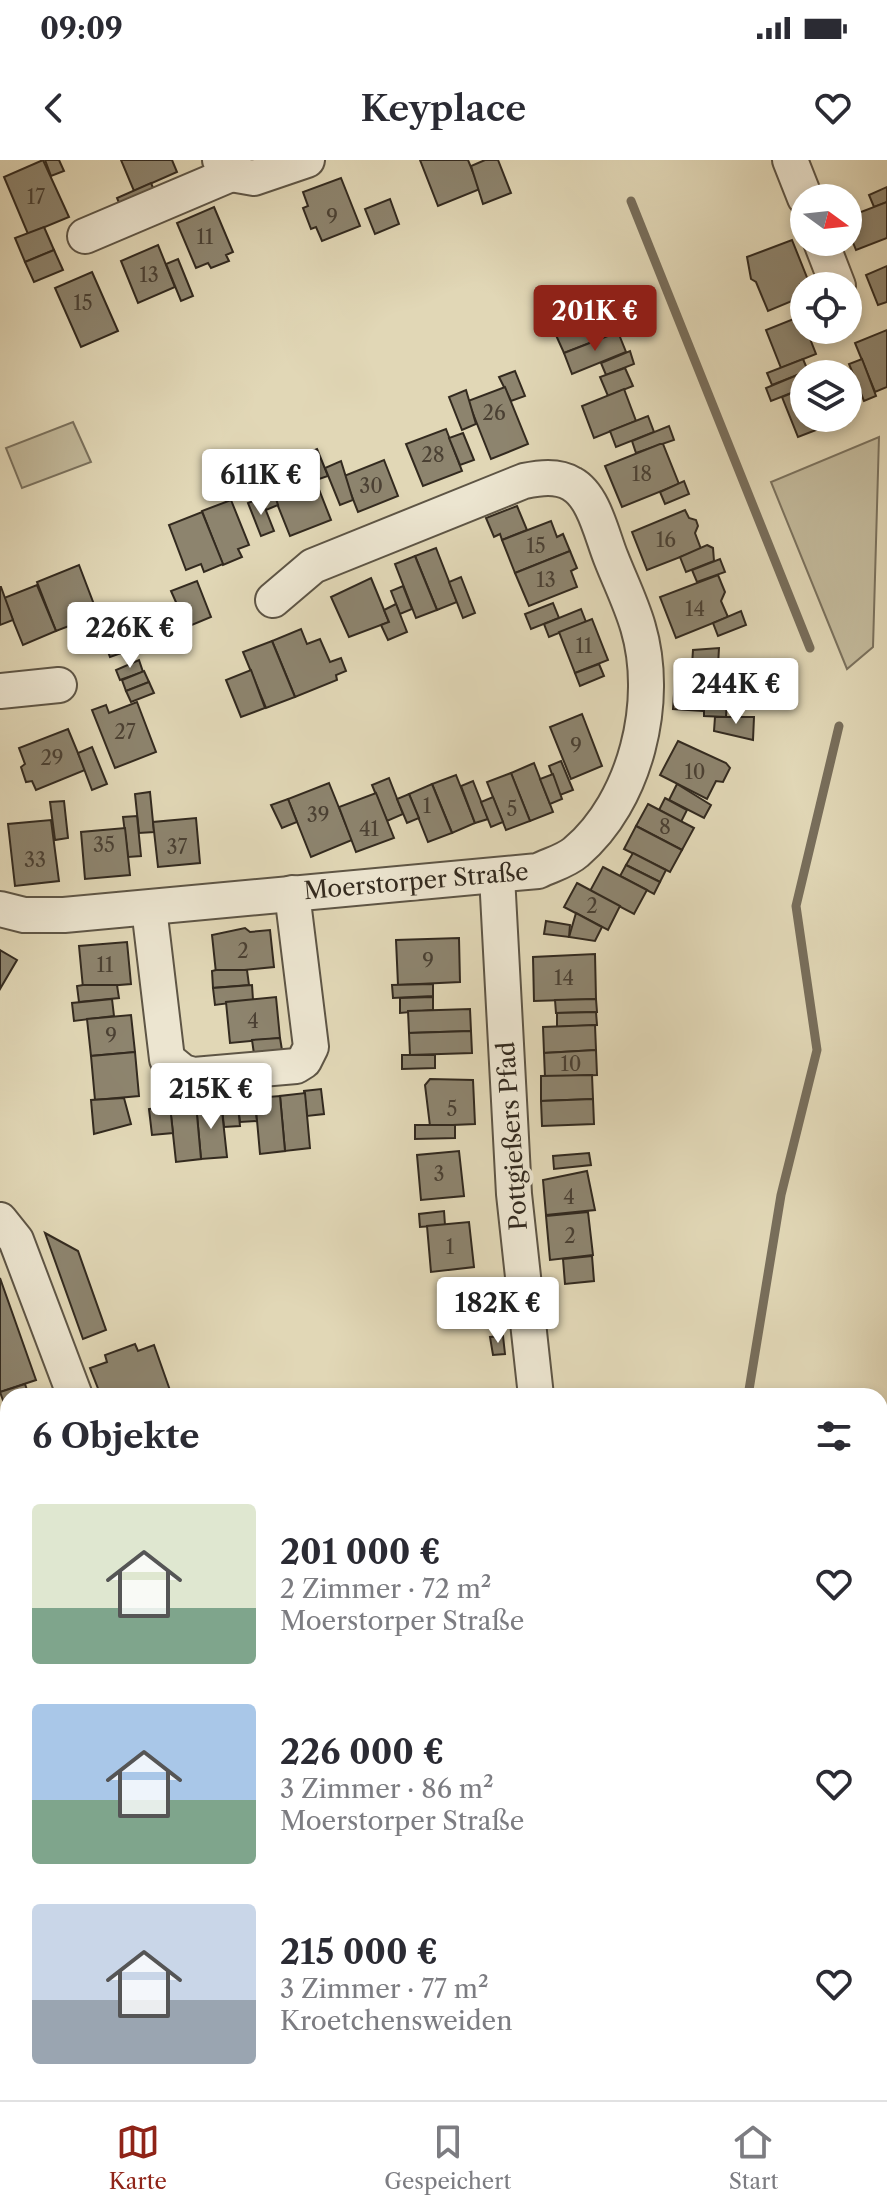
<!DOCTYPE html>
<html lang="de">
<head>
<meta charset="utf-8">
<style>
	:root { --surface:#fff; --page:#f7f7f7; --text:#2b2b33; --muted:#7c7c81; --line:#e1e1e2; --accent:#8f2418 }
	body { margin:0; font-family:"Libre Caslon Text",serif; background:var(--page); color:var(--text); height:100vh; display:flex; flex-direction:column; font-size:30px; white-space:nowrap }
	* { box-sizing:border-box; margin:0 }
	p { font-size:26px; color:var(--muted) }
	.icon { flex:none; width:44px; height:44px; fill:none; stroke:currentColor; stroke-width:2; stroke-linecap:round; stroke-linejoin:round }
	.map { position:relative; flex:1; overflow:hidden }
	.drawer { position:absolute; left:0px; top:1228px; width:888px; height:712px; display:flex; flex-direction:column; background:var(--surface); border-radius:24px 24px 0 0; box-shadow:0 4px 12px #0003 }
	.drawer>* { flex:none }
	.needle { width:52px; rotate:105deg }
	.tools { position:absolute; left:790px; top:24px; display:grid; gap:16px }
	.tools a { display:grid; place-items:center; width:72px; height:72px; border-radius:50%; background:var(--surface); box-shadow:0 4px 12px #0003; font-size:40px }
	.price { position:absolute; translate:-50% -68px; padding:0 18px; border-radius:8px; background:#fff; color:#222; font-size:26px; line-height:52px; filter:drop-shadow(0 2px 4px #0008) }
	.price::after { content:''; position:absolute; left:50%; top:48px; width:24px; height:18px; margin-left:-12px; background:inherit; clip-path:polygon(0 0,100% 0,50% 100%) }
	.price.active { background:var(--accent); color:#fff }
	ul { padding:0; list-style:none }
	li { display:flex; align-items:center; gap:24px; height:200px; padding:0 32px }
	li span { display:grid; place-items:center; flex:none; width:224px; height:160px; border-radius:8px; color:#555 }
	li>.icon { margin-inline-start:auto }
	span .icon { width:96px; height:96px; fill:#fffc; stroke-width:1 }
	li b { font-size:34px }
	h2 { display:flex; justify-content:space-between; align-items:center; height:96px; padding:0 32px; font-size:34px }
	.status { display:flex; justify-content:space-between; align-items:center; height:56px; padding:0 40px; background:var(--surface); direction:ltr }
	.status svg { height:22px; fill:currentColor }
	header { display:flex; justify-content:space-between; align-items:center; height:104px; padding:0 32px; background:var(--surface); font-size:36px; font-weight:600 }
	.tabs { display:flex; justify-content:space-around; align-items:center; height:112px; border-top:2px solid var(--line); background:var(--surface); font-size:22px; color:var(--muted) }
	.tabs a { display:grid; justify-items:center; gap:4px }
	.tabs .active { color:var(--accent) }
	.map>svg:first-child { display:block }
</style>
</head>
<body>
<div class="status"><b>09:09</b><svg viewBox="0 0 49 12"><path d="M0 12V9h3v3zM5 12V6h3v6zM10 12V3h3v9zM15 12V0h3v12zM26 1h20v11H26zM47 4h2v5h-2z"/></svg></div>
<header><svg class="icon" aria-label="back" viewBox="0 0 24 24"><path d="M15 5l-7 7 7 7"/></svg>Keyplace<svg class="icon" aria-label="heart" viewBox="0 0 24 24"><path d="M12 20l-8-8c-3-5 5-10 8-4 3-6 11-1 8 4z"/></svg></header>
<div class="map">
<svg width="887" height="1940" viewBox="0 0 887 1940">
	<rect width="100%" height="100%" fill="#e1d7b6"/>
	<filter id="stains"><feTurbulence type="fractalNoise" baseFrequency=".0025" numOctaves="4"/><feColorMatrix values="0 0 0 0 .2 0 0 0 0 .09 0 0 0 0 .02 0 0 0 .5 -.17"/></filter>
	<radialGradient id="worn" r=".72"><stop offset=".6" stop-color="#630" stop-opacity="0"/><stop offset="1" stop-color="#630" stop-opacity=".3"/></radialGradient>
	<g fill="#c3ba9c" stroke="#7b725e" stroke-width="2">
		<polygon points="73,262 91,302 22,328 6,288"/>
		<polygon points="879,277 873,487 847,509 771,322"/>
		<polygon points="8,1502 8,1590 0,1593 0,1504"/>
		<polygon points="880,1523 887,1524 887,1740 880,1713"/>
	</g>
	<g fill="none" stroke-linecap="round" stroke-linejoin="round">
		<g stroke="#786e5b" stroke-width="9">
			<polyline points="631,41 810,488"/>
			<polyline points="748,1236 781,1035 817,890 796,746 839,566"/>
			<polyline points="880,1470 887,1472"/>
			<polyline points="887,1564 882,1590 887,1627"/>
		</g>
	</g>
	<g fill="#8d846e" stroke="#332a1f" stroke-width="2">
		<polygon points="43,0 69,57 28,74 4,17"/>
		<polygon points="45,0 59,0 64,11 51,16"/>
		<polygon points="121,0 172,0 177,12 134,31"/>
		<polygon points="420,0 468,0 480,29 438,46"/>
		<polygon points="485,0 498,0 511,33 483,44 471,6"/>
		<polygon points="341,18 360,66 322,81 316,67 311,69 303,48 308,46 303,32"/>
		<polygon points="151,23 156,35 122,50 117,38"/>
		<polygon points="887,27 887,42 874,47 869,35"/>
		<polygon points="390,39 399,64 375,74 365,49"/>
		<polygon points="887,42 887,78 856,90 848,70 848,57"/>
		<polygon points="214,47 233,92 226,95 229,101 211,108 208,103 196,108 177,63"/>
		<polygon points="44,67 54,90 25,102 15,78"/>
		<polygon points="792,80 808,120 800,124 804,136 768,151 756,122 751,119 747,97"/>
		<polygon points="158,85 175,127 138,143 121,101"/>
		<polygon points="54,90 63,110 34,122 25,102"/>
		<polygon points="178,99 193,136 181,141 166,104"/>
		<polygon points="887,106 887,142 878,145 866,115"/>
		<polygon points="92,112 118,171 81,187 55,128"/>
		<polygon points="614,135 620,148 584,162 579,149"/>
		<polygon points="610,151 618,172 564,193 555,173"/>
		<polygon points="801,156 816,194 781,208 766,170"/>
		<polygon points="887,170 887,227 875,232 855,183"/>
		<polygon points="618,172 626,192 572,214 564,193"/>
		<polygon points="630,191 634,204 606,215 601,203"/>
		<polygon points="803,199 808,211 772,225 767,213"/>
		<polygon points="862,199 876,236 864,241 849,204"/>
		<polygon points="625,208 633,226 608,236 600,217"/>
		<polygon points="515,211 525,236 511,241 499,217"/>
		<polygon points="802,213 804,228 771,241 766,228"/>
		<polygon points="505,227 528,284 491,299 468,241"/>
		<polygon points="804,228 804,258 842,260 798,277 782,237"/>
		<polygon points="624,229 636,261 594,278 582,246"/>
		<polygon points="466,230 476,264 462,270 449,237"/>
		<polygon points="648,256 654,272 616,287 610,271"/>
		<polygon points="669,266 674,280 636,293 632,281"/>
		<polygon points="446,269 462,311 423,326 406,284"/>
		<polygon points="463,273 474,300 460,305 449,278"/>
		<polygon points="660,284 663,284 679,324 622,347 605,306"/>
		<polygon points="317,289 328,316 316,320 303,295"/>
		<polygon points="384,300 398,336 358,352 344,316"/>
		<polygon points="341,301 353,340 340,345 325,308"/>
		<polygon points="309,304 331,360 290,376 268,321"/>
		<polygon points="266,309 278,345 266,350 252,315"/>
		<polygon points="684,321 689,334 665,344 660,332"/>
		<polygon points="261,338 274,371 261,376 248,343"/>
		<polygon points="231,340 249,385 238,389 242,397 223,405 202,351"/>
		<polygon points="517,346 527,370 502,380 500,374 494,377 486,358"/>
		<polygon points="685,350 689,358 696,360 698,366 695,373 701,389 647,410 632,372"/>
		<polygon points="202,352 223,404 204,412 201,404 186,410 169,365"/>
		<polygon points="551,361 557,377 563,374 570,391 515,413 502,380"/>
		<polygon points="707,385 713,388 714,401 686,412 680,397"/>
		<polygon points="436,388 457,442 437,450 415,396"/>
		<polygon points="570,391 577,408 571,411 577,427 529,446 515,413"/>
		<polygon points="415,396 437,450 416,458 395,404"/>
		<polygon points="720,399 725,412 697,422 692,410"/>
		<polygon points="79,405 98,455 56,471 37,422"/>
		<polygon points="718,415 725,432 721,441 728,457 676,478 660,437"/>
		<polygon points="461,417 475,453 463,458 449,422"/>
		<polygon points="371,418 389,462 349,477 331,437"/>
		<polygon points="197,421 211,457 187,467 171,431"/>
		<polygon points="37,425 56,471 23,485 4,438"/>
		<polygon points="403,426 412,449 400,454 391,431"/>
		<polygon points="1,427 13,460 0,465 0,427"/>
		<polygon points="553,443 559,458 531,469 525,454"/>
		<polygon points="396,444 407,472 388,480 381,465 389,462 384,450"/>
		<polygon points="581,449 586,462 549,477 544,464"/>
		<polygon points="741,451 746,465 718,476 713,463"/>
		<polygon points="117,455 133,489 110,497 97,463"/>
		<polygon points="592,459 608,500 575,513 559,472"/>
		<polygon points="301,469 307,484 320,479 330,502 341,498 346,511 336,515 337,520 295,537 272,481"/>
		<polygon points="272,481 295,537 266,548 243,492"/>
		<polygon points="719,488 718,506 692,505 693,490"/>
		<polygon points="139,500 143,512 120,520 116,510"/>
		<polygon points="599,504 604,516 580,526 575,513"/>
		<polygon points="676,504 729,507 737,517 736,533 727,539 726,557 704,556 704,551 673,549"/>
		<polygon points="251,510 265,548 241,557 226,520"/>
		<polygon points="144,511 149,522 126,531 122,520"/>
		<polygon points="149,522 154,533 131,542 126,531"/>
		<polygon points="137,542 156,592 115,608 92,550 106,545 109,553"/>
		<polygon points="582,554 602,606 571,619 550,567"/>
		<polygon points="715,557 754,557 753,580 714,571"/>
		<polygon points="68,569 85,610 36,630 32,621 26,622 21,607 25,604 19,588"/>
		<polygon points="678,581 726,603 730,608 723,622 716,621 707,639 660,615"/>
		<polygon points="92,587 107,624 92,630 78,593"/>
		<polygon points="561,601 573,630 560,635 549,606"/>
		<polygon points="534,603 553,652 530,661 511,613"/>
		<polygon points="511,613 530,661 506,670 487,622"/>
		<polygon points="553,614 562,639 550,644 540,619"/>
		<polygon points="456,615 475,663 452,673 432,624"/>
		<polygon points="389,618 403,654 387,661 372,625"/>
		<polygon points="473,621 488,659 475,663 461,626"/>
		<polygon points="329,623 352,680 311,697 288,639"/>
		<polygon points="432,624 452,673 428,682 409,634"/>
		<polygon points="677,624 711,645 704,658 669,640"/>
		<polygon points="150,632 154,672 139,673 135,634"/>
		<polygon points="376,633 394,678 356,692 339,647"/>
		<polygon points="409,634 419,658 407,663 397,639"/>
		<polygon points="493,637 503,662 491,667 481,642"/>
		<polygon points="665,638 687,650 681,662 659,650"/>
		<polygon points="288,639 297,662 282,668 271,645"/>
		<polygon points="64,641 68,678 55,680 50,642"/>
		<polygon points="648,644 694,668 682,690 636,666"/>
		<polygon points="137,656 141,696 128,697 123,657"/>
		<polygon points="196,658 200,703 158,707 153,662"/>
		<polygon points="51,660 59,721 15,726 8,664"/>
		<polygon points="636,666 682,690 670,712 624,689"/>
		<polygon points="125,668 130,715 85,719 81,672"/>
		<polygon points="633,693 666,710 660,722 626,705"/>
		<polygon points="626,705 660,722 654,734 620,716"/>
		<polygon points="603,707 647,730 634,754 590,731"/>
		<polygon points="577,723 620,746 608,770 564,747"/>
		<polygon points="576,753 602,767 595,781 569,777"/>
		<polygon points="546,761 570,765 569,777 544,774"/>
		<polygon points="245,768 250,772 270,770 274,807 216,813 212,775"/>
		<polygon points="459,778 460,822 398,825 396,780"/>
		<polygon points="127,782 131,824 83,828 79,786"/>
		<polygon points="0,790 17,800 0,829"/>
		<polygon points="595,794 596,839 534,841 533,797"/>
		<polygon points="216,810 247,810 249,825 213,828 212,811"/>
		<polygon points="433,824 433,836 393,838 392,825"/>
		<polygon points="83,825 117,825 119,838 79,842 77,826"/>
		<polygon points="252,825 253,840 215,845 213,828"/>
		<polygon points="276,837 280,878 230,883 226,842"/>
		<polygon points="433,837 433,850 400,853 400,838"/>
		<polygon points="112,839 114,856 74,861 72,843"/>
		<polygon points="596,839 597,852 556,853 555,840"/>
		<polygon points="470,849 471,871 409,873 408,851"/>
		<polygon points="596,852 597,865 557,867 557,853"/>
		<polygon points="131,855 135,892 91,896 87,859"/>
		<polygon points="595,865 596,890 544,893 543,867"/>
		<polygon points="471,871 472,893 410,895 409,873"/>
		<polygon points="280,878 282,890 254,894 252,880"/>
		<polygon points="596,890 597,915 545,917 544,893"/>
		<polygon points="135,892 139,936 95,940 91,896"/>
		<polygon points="402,895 435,895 435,908 402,909"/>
		<polygon points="592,915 593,939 541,941 541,916"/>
		<polygon points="430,919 473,920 475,964 430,966 425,925"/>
		<polygon points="321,929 324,954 307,956 304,931"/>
		<polygon points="305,933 310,988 285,991 280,936"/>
		<polygon points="254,936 257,961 240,962 237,938"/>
		<polygon points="280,936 285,991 260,994 255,938"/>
		<polygon points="237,937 240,966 224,967 221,939"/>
		<polygon points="124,938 131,964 94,974 91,940"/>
		<polygon points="593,939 594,964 542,966 541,941"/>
		<polygon points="221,942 227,997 201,999 196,944"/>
		<polygon points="196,944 201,999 176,1002 170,946"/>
		<polygon points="170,946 173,973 152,975 149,949"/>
		<polygon points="415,965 455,965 455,978 415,979"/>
		<polygon points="459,991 464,1036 421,1040 417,995"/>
		<polygon points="589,993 591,1005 554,1009 553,996"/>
		<polygon points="587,1011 595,1050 546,1055 543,1020"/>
		<polygon points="444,1051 445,1065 420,1067 419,1054"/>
		<polygon points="588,1052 593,1095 550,1100 546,1056"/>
		<polygon points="469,1062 474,1107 431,1112 427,1066"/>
		<polygon points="45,1073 78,1091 106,1170 83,1179"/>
		<polygon points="592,1096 594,1121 565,1124 563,1099"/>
		<polygon points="0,1118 36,1220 0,1232"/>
		<polygon points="503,1176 505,1194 493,1195 490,1177"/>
		<polygon points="135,1184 138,1191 154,1185 172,1236 101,1236 90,1208 107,1202 105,1195"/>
		<polygon points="25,1224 29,1236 8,1236 8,1254 0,1232"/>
		<polygon points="8,1376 8,1430 0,1406 0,1379"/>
		<polygon points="0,1439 8,1462 8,1472 0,1474"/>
	</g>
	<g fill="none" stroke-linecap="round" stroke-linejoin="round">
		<g stroke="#5e5545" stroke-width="38">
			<g id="minor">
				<polyline points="220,0 231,14 254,18 307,0"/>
				<polyline points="790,0 805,38"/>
				<polyline points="85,76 231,14"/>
				<polyline points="821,82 838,126"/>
				<polyline points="0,531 59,525"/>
				<polyline points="497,716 514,1034 536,1236"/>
				<polyline points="149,748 167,899 183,912 194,915 296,906 304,901 311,887 292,733"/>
				<path d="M0,749L24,755H64L538,711C550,705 566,701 576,692C636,641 660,541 638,467C631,443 620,421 611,398C602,376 594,336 572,324C557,315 539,318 524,321L313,406L273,440"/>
				<polyline points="0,1060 16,1080 75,1236"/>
				<polyline points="0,1495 8,1492"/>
				<polyline points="880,1508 887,1509"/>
				<polyline points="0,1614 8,1611"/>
			</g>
		</g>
		<use href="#minor" stroke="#ece5d0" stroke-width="34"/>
	</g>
	<g text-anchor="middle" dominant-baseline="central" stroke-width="8" stroke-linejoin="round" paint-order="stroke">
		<g font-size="20" fill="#4a4033">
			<text x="36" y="37">17</text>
			<text x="332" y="57">9</text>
			<text x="205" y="77">11</text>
			<text x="149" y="115">13</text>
			<text x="83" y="143">15</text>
			<text x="494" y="253">26</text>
			<text x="433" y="295">28</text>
			<text x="642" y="314">18</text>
			<text x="371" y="326">30</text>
			<text x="666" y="380">16</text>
			<text x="536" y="386">15</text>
			<text x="546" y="420">13</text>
			<text x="695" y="449">14</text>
			<text x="584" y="486">11</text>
			<text x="125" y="572">27</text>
			<text x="576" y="586">9</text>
			<text x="52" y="598">29</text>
			<text x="695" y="612">10</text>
			<text x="427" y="646">1</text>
			<text x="512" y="649">5</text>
			<text x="318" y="655">39</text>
			<text x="665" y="667">8</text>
			<text x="369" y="669">41</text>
			<text x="104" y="685">35</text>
			<text x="177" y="687">37</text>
			<text x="35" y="700">33</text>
			<text x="592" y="746">2</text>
			<text x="243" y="791">2</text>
			<text x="428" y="801">9</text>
			<text x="105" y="805">11</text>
			<text x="564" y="818">14</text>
			<text x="253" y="861">4</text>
			<text x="111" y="876">9</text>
			<text x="571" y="904">10</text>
			<text x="452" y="949">5</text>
			<text x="439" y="1014">3</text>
			<text x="569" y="1037">4</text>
			<text x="570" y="1076">2</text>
			<text x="450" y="1087">1</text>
		</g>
		<g font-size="24" fill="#332a1f" stroke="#ece5d0">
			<text transform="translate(416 721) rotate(-5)">Moerstorper Straße</text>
			<text transform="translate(512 976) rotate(-94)">Pottgießers Pfad</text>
		</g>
	</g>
	<rect width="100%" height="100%" filter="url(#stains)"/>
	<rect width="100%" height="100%" fill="url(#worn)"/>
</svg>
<div class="tools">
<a><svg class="needle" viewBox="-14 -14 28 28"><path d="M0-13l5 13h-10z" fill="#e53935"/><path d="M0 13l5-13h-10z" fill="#7c7c81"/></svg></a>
<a><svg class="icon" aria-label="locate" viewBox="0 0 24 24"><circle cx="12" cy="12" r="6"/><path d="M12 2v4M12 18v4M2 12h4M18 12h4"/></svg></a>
<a><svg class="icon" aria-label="layers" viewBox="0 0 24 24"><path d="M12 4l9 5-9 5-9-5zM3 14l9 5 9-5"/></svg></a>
</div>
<b class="price active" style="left:595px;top:193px">201K €</b>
<b class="price" style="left:261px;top:357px">611K €</b>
<b class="price" style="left:130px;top:510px">226K €</b>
<b class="price" style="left:736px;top:566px">244K €</b>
<b class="price" style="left:211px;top:971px">215K €</b>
<b class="price" style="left:498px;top:1185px">182K €</b>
<section class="drawer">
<h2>6 Objekte<svg class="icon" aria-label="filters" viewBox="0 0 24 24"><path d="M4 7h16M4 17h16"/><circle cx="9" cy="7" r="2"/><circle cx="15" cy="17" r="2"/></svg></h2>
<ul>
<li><span style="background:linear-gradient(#dfe7d0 65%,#7fa58c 0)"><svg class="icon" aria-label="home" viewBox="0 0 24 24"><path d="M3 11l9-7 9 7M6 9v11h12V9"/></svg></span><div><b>201 000 €</b><p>2 Zimmer · 72 m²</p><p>Moerstorper Straße</p></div><svg class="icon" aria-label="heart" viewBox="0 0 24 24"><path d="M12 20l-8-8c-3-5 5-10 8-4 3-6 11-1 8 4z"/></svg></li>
<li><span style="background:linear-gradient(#a9c7e8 60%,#7fa58c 0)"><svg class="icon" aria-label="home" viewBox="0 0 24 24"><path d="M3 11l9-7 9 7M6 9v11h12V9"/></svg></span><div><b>226 000 €</b><p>3 Zimmer · 86 m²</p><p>Moerstorper Straße</p></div><svg class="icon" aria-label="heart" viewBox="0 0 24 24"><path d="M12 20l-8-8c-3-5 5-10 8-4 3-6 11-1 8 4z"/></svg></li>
<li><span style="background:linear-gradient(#c9d6e8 60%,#9aa5b1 0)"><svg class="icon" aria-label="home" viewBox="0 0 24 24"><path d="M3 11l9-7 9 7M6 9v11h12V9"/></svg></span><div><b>215 000 €</b><p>3 Zimmer · 77 m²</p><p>Kroetchensweiden</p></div><svg class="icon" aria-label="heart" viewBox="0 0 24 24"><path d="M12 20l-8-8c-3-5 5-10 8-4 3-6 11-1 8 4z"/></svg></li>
</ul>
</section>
</div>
<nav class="tabs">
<a class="active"><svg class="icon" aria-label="map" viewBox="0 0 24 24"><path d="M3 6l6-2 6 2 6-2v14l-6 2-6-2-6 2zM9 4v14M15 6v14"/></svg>Karte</a>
<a><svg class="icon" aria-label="saved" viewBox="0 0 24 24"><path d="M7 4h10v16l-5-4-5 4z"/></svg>Gespeichert</a>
<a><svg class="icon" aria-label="home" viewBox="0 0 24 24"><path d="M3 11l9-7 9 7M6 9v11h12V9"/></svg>Start</a>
</nav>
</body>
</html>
